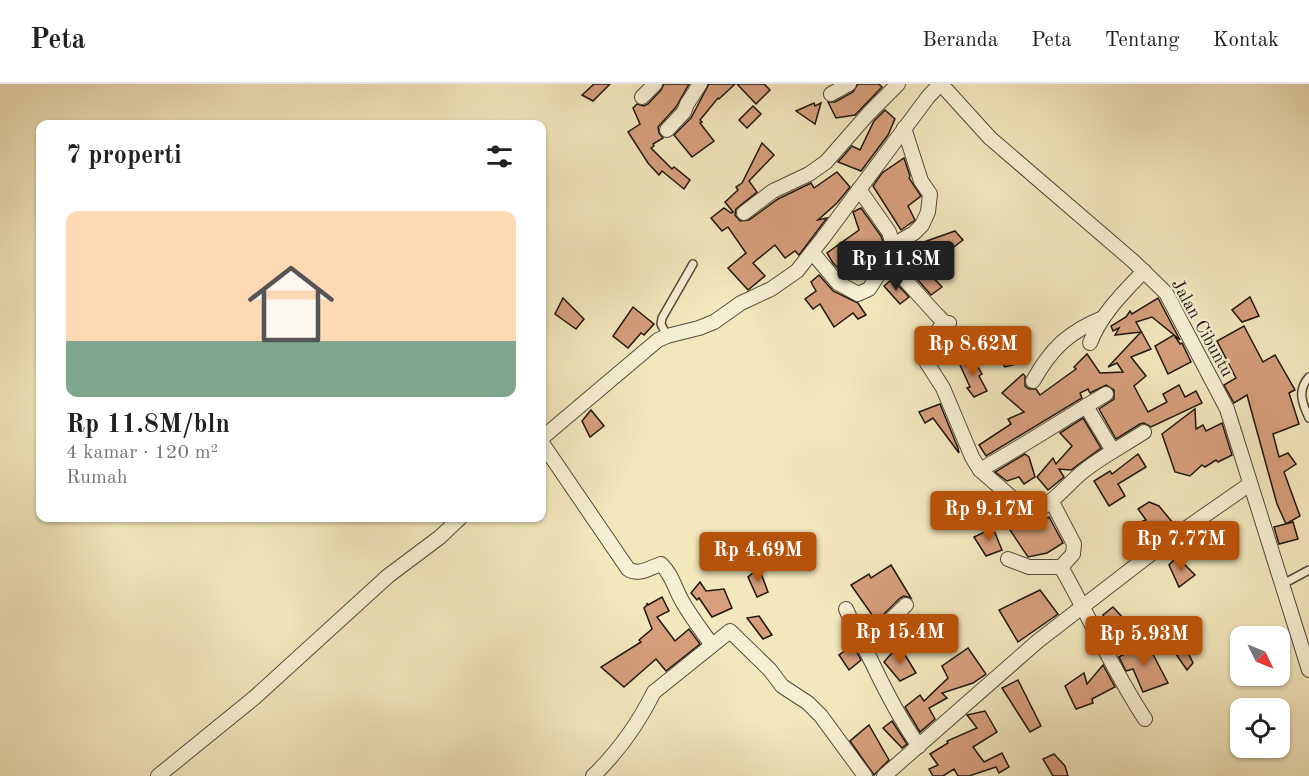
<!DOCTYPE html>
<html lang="id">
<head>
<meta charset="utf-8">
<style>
	:root { --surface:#fff; --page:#f6f6f6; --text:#202124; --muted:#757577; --line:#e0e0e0; --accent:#b45309 }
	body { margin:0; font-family:"Old Standard TT",serif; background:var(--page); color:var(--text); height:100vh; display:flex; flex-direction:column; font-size:22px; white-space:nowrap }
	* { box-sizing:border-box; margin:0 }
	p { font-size:20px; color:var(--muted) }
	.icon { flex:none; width:33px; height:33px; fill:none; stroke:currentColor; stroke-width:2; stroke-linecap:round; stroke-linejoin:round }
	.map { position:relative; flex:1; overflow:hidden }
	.details { position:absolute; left:36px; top:36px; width:510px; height:402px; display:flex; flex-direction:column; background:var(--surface); border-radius:12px; box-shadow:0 2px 4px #0004 }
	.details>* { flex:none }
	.needle { width:39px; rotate:133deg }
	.controls { position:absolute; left:1230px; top:542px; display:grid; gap:12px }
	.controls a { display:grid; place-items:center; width:60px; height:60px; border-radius:12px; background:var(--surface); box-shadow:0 2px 4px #0004; font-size:30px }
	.price { position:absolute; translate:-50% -51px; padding:0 14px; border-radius:6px; background:var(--accent); color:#fff; font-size:20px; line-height:39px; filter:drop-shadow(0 2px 3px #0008) }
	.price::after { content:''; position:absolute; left:50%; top:36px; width:18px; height:14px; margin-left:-9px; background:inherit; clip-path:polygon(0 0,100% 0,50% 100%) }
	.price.active { background:#222; color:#fff }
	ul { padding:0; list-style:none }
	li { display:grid; align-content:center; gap:12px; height:318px; padding:0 30px }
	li+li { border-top:2px solid var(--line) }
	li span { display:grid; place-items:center; height:186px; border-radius:12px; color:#555 }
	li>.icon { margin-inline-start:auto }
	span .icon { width:108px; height:108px; fill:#fffc; stroke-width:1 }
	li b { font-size:26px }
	h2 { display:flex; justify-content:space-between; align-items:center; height:72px; padding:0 30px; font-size:26px }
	header { display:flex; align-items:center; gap:36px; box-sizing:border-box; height:84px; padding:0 30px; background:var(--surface); border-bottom:2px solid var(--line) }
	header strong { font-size:28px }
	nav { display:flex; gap:33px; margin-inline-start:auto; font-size:21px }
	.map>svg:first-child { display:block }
</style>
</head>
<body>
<header>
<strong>Peta</strong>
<nav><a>Beranda</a><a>Peta</a><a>Tentang</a><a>Kontak</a></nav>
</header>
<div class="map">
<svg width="1309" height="692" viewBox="0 0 1309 692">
	<rect width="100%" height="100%" fill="#f3e7bc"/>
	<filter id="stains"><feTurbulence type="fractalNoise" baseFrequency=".00333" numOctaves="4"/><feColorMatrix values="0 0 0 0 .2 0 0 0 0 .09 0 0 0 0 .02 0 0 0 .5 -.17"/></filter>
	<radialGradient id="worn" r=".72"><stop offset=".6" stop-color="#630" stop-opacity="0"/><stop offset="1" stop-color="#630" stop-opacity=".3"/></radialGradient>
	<g fill="#d69e7b" stroke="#1e160e" stroke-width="1.5">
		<polygon points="594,0 610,0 593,17 582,11"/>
		<polygon points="664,0 689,0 676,23 658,43 659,49 663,54 653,60 654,62 651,64 672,85 674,83 690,96 684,105 662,87 659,91 648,79 628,48 640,40 633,24 637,20 644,22 648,20 661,6"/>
		<polygon points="709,0 735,0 719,15 718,14 700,36 702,38 700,39 714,57 692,73 674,51 691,34"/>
		<polygon points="737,0 764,0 770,6 756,20"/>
		<polygon points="858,0 879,0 882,3 855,31 836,34 828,18 835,18 853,8"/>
		<polygon points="814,19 815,22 821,19 815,40 796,27"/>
		<polygon points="753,22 761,30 747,44 739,36"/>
		<polygon points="885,26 895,35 888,51 861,87 838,78 852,62 860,66 874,37"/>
		<polygon points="762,59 774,71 749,97 757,108 736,125 735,131 740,137 749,136 778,115 811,99 814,104 837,88 850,103 837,119 818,136 827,134 799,171 795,167 785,174 775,161 753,179 765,192 748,206 728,184 746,169 728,143 722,147 711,134 724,124 731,129 733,128 725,118 738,106 736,103 742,99"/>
		<polygon points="904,74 910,92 909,94 921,112 908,122 915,136 901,146 873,102 882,89"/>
		<polygon points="861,124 881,152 884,161 881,170 879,169 848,194 833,179 827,169 859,146 853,128"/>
		<polygon points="955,147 963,156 925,185 942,203 931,211 903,179 910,172 907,164"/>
		<polygon points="819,191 833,207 858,219 866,231 858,235 853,229 834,243 820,220 813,225 805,215 816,207 811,198"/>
		<polygon points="892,195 909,213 900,220 884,202"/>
		<polygon points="1250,213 1259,232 1242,238 1232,226"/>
		<polygon points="563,214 584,235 576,245 555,230"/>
		<polygon points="1158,214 1180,256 1174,251 1180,260 1182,259 1191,278 1168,290 1155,262 1174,251 1152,233 1136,238 1151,265 1131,273 1146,292 1134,302 1148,328 1167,318 1163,310 1179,301 1185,313 1196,307 1202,319 1151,343 1144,339 1140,340 1116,355 1099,325 1114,315 1114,306 1106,301 1090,309 1088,305 1080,309 1082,314 986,372 979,361 1011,340 1008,335 1024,328 1002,309 1023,290 1025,292 1025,302 1029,305 1036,305 1040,311 1076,285 1074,283 1087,270 1100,289 1123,288 1117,279 1108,283 1141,248 1115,251 1119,244 1113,247 1111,242 1126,233 1130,227 1132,230"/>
		<polygon points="633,223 654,240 644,251 641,249 628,264 613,252"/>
		<polygon points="1244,242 1263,278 1275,271 1295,306 1289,309 1299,340 1273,350 1279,373 1288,369 1296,380 1284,388 1300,432 1286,440 1277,420 1247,311 1234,319 1224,301 1236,294 1217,257"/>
		<polygon points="1008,252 1024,278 1005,283 991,264"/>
		<polygon points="971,271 982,290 979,292 987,307 974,313 967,304 970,303 960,281"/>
		<polygon points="940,320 958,364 959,369 933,334 925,339 919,328"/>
		<polygon points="1195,325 1196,345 1203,341 1206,347 1222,339 1232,371 1218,378 1216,376 1205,383 1202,381 1190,392 1175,388 1162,350"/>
		<polygon points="591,326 604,342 590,353 582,337"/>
		<polygon points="1083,334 1101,364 1071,386 1059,385 1064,393 1048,406 1037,393 1053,374 1056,380 1072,362 1060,349"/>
		<polygon points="1025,370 1029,373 1035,393 1024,400 1019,393 1007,397 995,388"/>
		<polygon points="1138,370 1146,383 1118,400 1125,412 1109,422 1094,397 1110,387 1112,390"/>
		<polygon points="950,409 967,422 948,436 933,422"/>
		<polygon points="1149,418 1159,422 1173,439 1153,449 1157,454 1148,461 1130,442 1146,436 1138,425"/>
		<polygon points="1009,422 1034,434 1038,438 1049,433 1063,459 1047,469 1028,473 1010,446 1025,441"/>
		<polygon points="1293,438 1298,455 1279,460 1274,443"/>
		<polygon points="993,444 1002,466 986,472 974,453"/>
		<polygon points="1177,473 1195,491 1179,503 1169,481"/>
		<polygon points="891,481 911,514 904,512 900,514 883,531 875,535 851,501 869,490 871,494"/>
		<polygon points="759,484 768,508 757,513 748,493"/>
		<polygon points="700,498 706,507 724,505 732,524 712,533 699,514 697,516 691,509"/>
		<polygon points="1040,506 1058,530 1018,558 999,526"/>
		<polygon points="662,513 669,527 657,533 675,557 689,545 700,560 666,587 656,575 624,603 601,583 641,558 639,556 652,545 644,524 647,521 647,519 648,521"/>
		<polygon points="1113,523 1133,545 1115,552 1103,531"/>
		<polygon points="759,532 772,551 763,555 747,534"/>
		<polygon points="1182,556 1193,579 1187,586 1169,560"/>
		<polygon points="1146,557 1168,599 1143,608 1133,585 1126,587 1119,573"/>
		<polygon points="853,561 861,576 849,586 839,571"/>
		<polygon points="899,561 916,589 900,597 884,578"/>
		<polygon points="968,564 986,590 973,599 942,609 947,614 929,624 935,635 920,648 905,623 920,611 924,617 948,594 942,582"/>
		<polygon points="1103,581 1115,603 1092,615 1093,619 1076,625 1065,602 1084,589 1087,600"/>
		<polygon points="1018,596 1041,642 1030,648 1002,604"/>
		<polygon points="985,627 997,648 973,663 984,678 1002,669 1009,683 999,689 996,683 969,692 958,692 954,685 943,692 933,692 929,685 938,681 930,670 948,659 947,657 977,644 967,631"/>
		<polygon points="892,637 907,660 902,664 883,644"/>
		<polygon points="869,641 889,676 874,691 850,657"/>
		<polygon points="1054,670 1065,682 1068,692 1053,692 1043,675"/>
	</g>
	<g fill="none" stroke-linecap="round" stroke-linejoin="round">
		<g stroke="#534a3a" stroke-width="10">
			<g id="lane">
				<polyline points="667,252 661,240 662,234 693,180"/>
				<path d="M1309,293C1297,306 1302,319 1309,334"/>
				<polyline points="1281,501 1309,486"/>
			</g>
		</g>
		<g stroke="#534a3a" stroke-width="16">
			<g id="street">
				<polyline points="941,0 990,54 1133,177 1166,209 1227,325 1309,586"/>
				<polyline points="831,10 849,0"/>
				<polyline points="642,13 655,0"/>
				<polyline points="667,46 684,28 687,20 700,0"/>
				<polyline points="744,129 773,107 809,90 826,78 869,29 898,0"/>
				<polyline points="893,161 914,149 922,141 928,128 930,110 921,97 904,44"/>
				<polyline points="812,168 838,199 858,210 869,205 891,171 893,161 889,148 859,105"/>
				<polyline points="888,177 936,230 944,238 949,239"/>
				<path d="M944,238L924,267L927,279L943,304L972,373L980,386L1011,413L1038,426C1057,416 1068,399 1085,386C1103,372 1124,361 1144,348"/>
				<path d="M1090,259C1101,230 1123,209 1144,187"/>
				<path d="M1033,297C1051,265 1068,248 1103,234"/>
				<polyline points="1086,322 1113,367"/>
				<polyline points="542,354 658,256 667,252 699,244 714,238 741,219 771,205 797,187 823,154 928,13 940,0"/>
				<path d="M542,359L628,485C639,492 649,484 661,480C673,492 674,503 682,517C691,533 702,547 712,561"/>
				<path d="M980,386C1023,362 1064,335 1106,310"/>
				<path d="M1052,418L1074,460L1073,470L1061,483C1090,534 1113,587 1145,635"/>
				<polyline points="1008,475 1029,483 1061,483"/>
				<path d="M846,525C856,548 868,570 879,593C891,617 903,640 919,662"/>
				<polyline points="859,554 888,538 906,521"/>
				<polyline points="158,692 254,614 388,492 440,453 460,434"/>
				<path d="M593,692C617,669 639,638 654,608L730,547L770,586L782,602L808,619L821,632L865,692"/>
				<polyline points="884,692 1038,557 1165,459 1250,400"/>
			</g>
		</g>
		<use href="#lane" stroke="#f7efd3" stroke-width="7"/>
		<use href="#street" stroke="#f7efd3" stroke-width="14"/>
	</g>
	<g text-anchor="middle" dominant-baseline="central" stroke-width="4.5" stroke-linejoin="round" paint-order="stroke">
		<g font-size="18" fill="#1e160e" stroke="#f7efd3">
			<text transform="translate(1202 244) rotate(61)">Jalan Cibuntu</text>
		</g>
	</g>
	<rect width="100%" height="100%" filter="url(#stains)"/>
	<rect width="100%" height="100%" fill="url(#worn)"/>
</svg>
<div class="controls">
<a><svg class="needle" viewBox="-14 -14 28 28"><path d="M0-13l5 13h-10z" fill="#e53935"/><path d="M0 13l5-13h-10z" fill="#757577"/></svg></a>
<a><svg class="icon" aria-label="locate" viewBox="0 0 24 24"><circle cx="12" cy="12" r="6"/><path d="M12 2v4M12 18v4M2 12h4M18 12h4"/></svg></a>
</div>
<b class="price active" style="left:896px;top:208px">Rp 11.8M</b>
<b class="price" style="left:973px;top:293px">Rp 8.62M</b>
<b class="price" style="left:989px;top:458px">Rp 9.17M</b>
<b class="price" style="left:1181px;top:488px">Rp 7.77M</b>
<b class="price" style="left:758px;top:499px">Rp 4.69M</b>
<b class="price" style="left:900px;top:581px">Rp 15.4M</b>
<b class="price" style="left:1144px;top:583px">Rp 5.93M</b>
<section class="details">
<h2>7 properti<svg class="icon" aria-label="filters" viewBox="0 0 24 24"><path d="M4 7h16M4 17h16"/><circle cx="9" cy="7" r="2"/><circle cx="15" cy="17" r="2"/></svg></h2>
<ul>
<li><span style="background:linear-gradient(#ffd9b3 70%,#7fa58c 0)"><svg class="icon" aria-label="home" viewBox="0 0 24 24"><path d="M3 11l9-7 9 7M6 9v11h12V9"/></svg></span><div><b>Rp 11.8M/bln</b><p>4 kamar · 120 m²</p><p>Rumah</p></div></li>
</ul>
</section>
</div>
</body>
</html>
